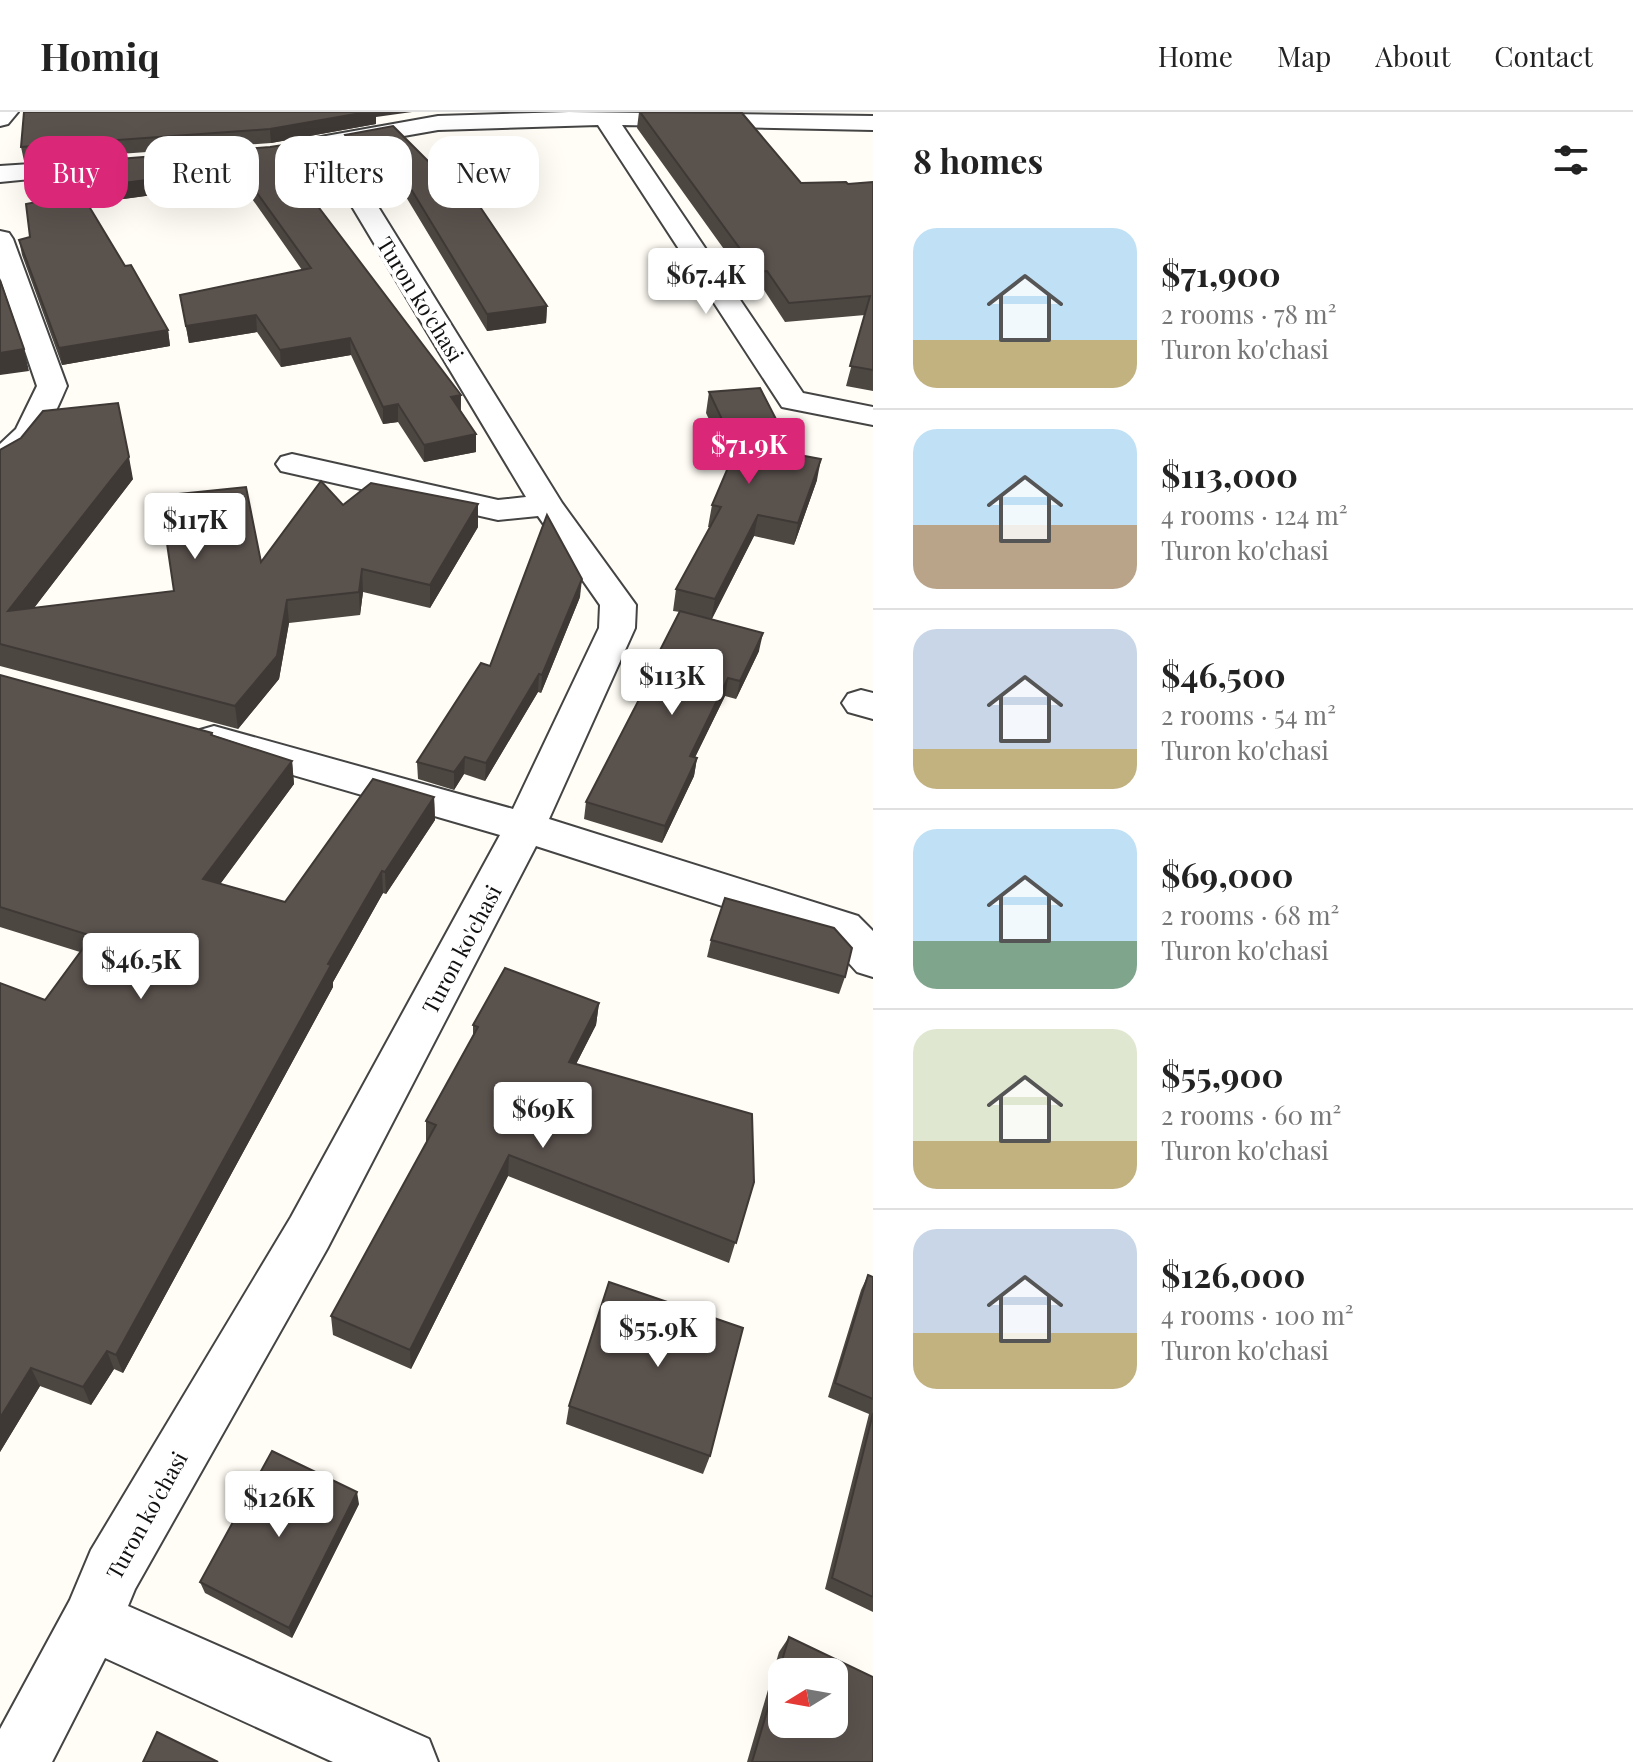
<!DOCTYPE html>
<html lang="en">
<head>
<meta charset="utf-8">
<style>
	:root { --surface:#fff; --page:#f6f6f6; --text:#222; --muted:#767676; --line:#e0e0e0; --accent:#db2777 }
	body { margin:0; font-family:"Playfair Display",serif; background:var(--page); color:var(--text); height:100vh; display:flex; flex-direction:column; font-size:30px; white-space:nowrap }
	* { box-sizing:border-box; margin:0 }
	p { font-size:26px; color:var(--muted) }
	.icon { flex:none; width:44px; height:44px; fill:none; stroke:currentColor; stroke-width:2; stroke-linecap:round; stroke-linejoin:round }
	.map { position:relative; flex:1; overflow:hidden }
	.panel { display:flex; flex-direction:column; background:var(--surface); width:760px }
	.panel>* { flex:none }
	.banner { position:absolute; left:24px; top:24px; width:728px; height:72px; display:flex; gap:16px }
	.needle { width:52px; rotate:259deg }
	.buttons { position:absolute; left:768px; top:1546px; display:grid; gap:16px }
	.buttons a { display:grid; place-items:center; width:80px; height:80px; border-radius:16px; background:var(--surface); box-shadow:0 8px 32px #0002; font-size:40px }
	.price { position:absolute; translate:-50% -68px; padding:0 18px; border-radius:8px; background:#fff; color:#222; font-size:26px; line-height:52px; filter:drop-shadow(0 2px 4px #0008) }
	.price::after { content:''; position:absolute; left:50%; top:48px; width:24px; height:18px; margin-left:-12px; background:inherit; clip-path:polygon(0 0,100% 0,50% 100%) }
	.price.current { background:var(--accent); color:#fff }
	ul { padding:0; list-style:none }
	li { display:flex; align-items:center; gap:24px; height:200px; padding:0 40px }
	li+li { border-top:2px solid var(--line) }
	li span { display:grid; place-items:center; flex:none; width:224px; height:160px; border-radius:24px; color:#555 }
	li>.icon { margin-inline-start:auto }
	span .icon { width:96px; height:96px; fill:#fffc; stroke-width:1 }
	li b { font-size:34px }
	h2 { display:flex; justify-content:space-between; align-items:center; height:96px; padding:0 40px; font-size:34px }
	.tag { padding:0 28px; border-radius:24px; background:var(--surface); box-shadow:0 8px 32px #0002; font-size:28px; line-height:72px }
	.tag.current { background:var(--accent); color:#fff }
	header { display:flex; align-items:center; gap:48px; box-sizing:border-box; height:112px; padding:0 40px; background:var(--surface); border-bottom:2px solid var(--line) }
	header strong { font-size:38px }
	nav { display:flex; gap:44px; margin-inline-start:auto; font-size:28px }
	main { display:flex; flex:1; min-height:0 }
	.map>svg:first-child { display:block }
</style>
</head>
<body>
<header>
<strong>Homiq</strong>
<nav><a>Home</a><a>Map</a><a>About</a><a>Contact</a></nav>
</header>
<main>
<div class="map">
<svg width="873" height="1650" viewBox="0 0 873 1650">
	<rect width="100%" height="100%" fill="#fffdf5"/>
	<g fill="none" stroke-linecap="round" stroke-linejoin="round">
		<g stroke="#444" stroke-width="4">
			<g id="minor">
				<polygon points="0,0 18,0 8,12 0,14"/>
				<polygon points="569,0 873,4 873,18 622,13 803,281 873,295 873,313 782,295 598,13 438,18 341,35 562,391 636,493 635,516 549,707 858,804 873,819 873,865 857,860 828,828 536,734 327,1137 135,1477 128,1494 429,1627 438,1650 333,1650 105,1546 52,1650 0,1650 0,1617 70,1488 91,1438 291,1105 500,723 200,636 194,627 200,618 214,614 513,697 599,516 600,493 538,404 498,408 281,359 276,352 281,345 292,342 498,388 526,385 314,31 317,26 326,24 438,4"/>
				<polygon points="93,48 102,50 105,55 102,60 0,70 0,54"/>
				<path d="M0,119L9,121L13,127L67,274C53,305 37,350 0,360V332L16,317L37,274L0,166Z"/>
				<polygon points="861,578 873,581 873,607 848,600 842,591 848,582"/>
			</g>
		</g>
		<use href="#minor" fill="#fff" fill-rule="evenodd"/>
	</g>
	<g fill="#4d4742">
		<polygon points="639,0 699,0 801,71 848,72 873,70 873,279 846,274 865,203 785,210 764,178 754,179 637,16"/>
		<polygon points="376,5 376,12 271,31 24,49 21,35"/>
		<polygon points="393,14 547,194 546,211 487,219 397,70 369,75 346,38 345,23"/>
		<polygon points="270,35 339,65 340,81 311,86 461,283 461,299 476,322 476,340 424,350 398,310 383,312 351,243 281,255 257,220 189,231 180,183 302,158 241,71 87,92 125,154 168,218 170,234 62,253 22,143 19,128 30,125 44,88 35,70 32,54"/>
		<polygon points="709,280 795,342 817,368 794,433 754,424 712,507 759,539 736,587 725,584 695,645 697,646 694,664 662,731 584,707 586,690 654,559 656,546 680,500 673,499 676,477 711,415 708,415 712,393 730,352 706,301"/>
		<polygon points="0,338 133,367 34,496 174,479 261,450 343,393 478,415 430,496 363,480 360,503 289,511 279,567 238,617 0,554"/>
		<polygon points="580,485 541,581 538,580 485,669 464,662 454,678 418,667 417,650 490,554"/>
		<polygon points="0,563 212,621 213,623 292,649 294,672 220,772 285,790 434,685 435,708 386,782 383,781 333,870 333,875 123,1261 114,1257 91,1293 40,1274 0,1340 45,888 80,840 0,815"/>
		<polygon points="711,828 845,865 839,882 707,845"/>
		<polygon points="599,891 596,913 576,952 754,1070 729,1151 508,1064 411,1257 333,1223 331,1204 426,1031 426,1009 473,924 473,913"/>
		<polygon points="868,1163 873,1165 873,1500 825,1477 869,1302 828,1285 861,1178"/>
		<polygon points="569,1294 710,1344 703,1362 566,1312"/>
		<polygon points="359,1392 292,1526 205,1481 200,1470"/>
		<polygon points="789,1525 873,1650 747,1650 779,1540"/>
	</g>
	<g fill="#3f3936">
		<polygon points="367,0 412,0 376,5 376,12 271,31 270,17"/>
		<polygon points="397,54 397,70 369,75 368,60"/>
		<polygon points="239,56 241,71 49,97 46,81"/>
		<polygon points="339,65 340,81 302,88 301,72"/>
		<polygon points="547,194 546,211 487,219 487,202"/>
		<polygon points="256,203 257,220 189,231 186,214"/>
		<polygon points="168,218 170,234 62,253 59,236"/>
		<polygon points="350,226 351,243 281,255 280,238"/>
		<polygon points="24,237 29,259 0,263 0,241"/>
		<polygon points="461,283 460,301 451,285"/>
		<polygon points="398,292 398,310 383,312 383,295"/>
		<polygon points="476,322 476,340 424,350 424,333"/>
		<polygon points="799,323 795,344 792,338"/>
		<polygon points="129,345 133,367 14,522 8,499"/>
		<polygon points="821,347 817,368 794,433 798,411"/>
		<polygon points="478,392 478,415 430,496 430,473"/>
		<polygon points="758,403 754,424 711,508 715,487"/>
		<polygon points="362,457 363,480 360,503 359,480"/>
		<polygon points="582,467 580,485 541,581 542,563"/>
		<polygon points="287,488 289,511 279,567 238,617 235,594"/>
		<polygon points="763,521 759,539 736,587 740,569"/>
		<polygon points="539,562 538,580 485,669 486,651"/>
		<polygon points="728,566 725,584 687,662 690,644"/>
		<polygon points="465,645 464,662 454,678 454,660"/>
		<polygon points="697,646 694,664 662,731 665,714"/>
		<polygon points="292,649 294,672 207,790 203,767"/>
		<polygon points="434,685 435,708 386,782 385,760"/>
		<polygon points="382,759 383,781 333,870 333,875 123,1261 116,1243 328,852"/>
		<polygon points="599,891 596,913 566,972 569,950"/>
		<polygon points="509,1043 508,1064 411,1257 410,1238"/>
		<polygon points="107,1239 114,1257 91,1293 83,1275"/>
		<polygon points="31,1256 40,1274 0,1340 0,1306"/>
		<polygon points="357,1380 359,1392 292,1526 289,1516"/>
	</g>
	<g fill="#5a524d" stroke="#3f3936" stroke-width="2" fill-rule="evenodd">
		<polygon points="24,0 367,0 270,17 21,35"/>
		<polygon points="640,0 742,1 801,71 846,70 848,72 873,70 873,258 850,254 870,184 789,191 767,159 757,160"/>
		<polygon points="393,14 457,78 468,77 547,194 487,202 397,54 368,60 345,23"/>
		<polygon points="317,28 339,65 301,72 461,283 451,285 476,322 424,333 398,292 383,295 350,226 280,238 256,203 186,214 180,183 311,156 239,56 46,81 32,54 270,35"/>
		<polygon points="81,81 125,154 131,153 168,218 59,236 19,128 30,125 26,92"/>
		<polygon points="0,168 24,237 0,241"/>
		<polygon points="760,276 779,313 799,323 792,338 794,342 821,347 798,411 758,403 715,487 676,477 721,395 712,393 736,337 709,280"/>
		<polygon points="118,291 129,345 8,499 174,479 160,384 246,375 261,450 321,369 343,393 371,371 478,392 430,473 362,457 359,480 287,488 277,544 235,594 0,532 0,338 21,326 43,299"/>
		<polygon points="547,403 582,467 542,563 539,562 486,651 465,645 454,660 417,650 481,551 490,554"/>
		<polygon points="680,499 763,521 740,569 728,566 690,644 697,646 665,714 586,690 660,547 656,546"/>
		<polygon points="0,563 212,621 211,623 292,649 203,767 285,790 373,667 434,685 385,760 382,759 328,852 331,853 116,1243 107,1239 83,1275 31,1256 0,1306 0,871 45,888 92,824 0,795"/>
		<polygon points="725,786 834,816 852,836 845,865 711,828"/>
		<polygon points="505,856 599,891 569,950 752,1002 754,1070 736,1131 509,1043 410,1238 331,1204 436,1013 426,1009 478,915 473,913"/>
		<polygon points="868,1163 873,1165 873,1287 835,1271"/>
		<polygon points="609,1170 743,1216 710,1344 569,1294"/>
		<polygon points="873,1301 873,1485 832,1466"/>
		<polygon points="272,1339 357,1380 289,1516 200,1470"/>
		<path d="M789,1525L873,1565V1650H752ZM782,1560H834V1612H782Z"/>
		<polygon points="157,1620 218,1650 143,1650"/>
	</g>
	<g text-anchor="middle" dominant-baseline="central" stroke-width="8" stroke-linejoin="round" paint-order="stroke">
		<g font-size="22" fill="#111" stroke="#fff">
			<text transform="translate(421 187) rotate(58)">Turon ko'chasi</text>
			<text transform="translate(461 837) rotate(-62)">Turon ko'chasi</text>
			<text transform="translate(146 1403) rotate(-61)">Turon ko'chasi</text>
		</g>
	</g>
</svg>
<div class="buttons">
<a><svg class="needle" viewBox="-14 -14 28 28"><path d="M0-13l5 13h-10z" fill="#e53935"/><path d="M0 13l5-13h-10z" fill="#767676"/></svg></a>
</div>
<b class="price" style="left:706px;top:204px">$67.4K</b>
<b class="price current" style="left:749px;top:374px">$71.9K</b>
<b class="price" style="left:195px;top:449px">$117K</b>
<b class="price" style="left:672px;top:605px">$113K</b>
<b class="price" style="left:141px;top:889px">$46.5K</b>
<b class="price" style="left:543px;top:1038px">$69K</b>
<b class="price" style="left:658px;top:1257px">$55.9K</b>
<b class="price" style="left:279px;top:1427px">$126K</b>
<div class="banner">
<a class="tag current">Buy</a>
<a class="tag">Rent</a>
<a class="tag">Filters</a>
<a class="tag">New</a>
</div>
</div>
<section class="panel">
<h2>8 homes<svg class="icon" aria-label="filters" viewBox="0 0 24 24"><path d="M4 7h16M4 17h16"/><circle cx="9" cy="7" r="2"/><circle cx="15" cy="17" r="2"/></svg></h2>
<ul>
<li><span style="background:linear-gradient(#bfe0f5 70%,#c2b280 0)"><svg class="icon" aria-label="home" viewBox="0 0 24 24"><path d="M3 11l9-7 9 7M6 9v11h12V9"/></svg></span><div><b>$71,900</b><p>2 rooms · 78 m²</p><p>Turon ko'chasi</p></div></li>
<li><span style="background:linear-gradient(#bfe0f5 60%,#b9a48a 0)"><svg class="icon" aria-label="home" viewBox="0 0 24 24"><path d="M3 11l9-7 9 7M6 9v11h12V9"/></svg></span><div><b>$113,000</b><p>4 rooms · 124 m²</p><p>Turon ko'chasi</p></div></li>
<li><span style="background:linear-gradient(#c9d6e8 75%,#c2b280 0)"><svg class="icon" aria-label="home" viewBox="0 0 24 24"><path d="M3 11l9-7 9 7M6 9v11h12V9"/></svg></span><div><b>$46,500</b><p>2 rooms · 54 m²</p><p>Turon ko'chasi</p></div></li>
<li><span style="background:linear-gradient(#bfe0f5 70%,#7fa58c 0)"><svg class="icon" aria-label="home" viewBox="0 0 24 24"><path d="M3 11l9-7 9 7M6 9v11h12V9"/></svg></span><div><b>$69,000</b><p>2 rooms · 68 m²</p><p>Turon ko'chasi</p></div></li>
<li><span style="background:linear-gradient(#dfe7d0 70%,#c2b280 0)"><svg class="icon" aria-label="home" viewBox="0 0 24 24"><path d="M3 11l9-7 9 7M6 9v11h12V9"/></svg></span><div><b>$55,900</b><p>2 rooms · 60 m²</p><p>Turon ko'chasi</p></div></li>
<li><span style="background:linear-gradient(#c9d6e8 65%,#c2b280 0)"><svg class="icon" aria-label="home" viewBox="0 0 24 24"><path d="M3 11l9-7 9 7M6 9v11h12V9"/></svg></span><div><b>$126,000</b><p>4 rooms · 100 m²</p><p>Turon ko'chasi</p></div></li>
</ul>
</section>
</main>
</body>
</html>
